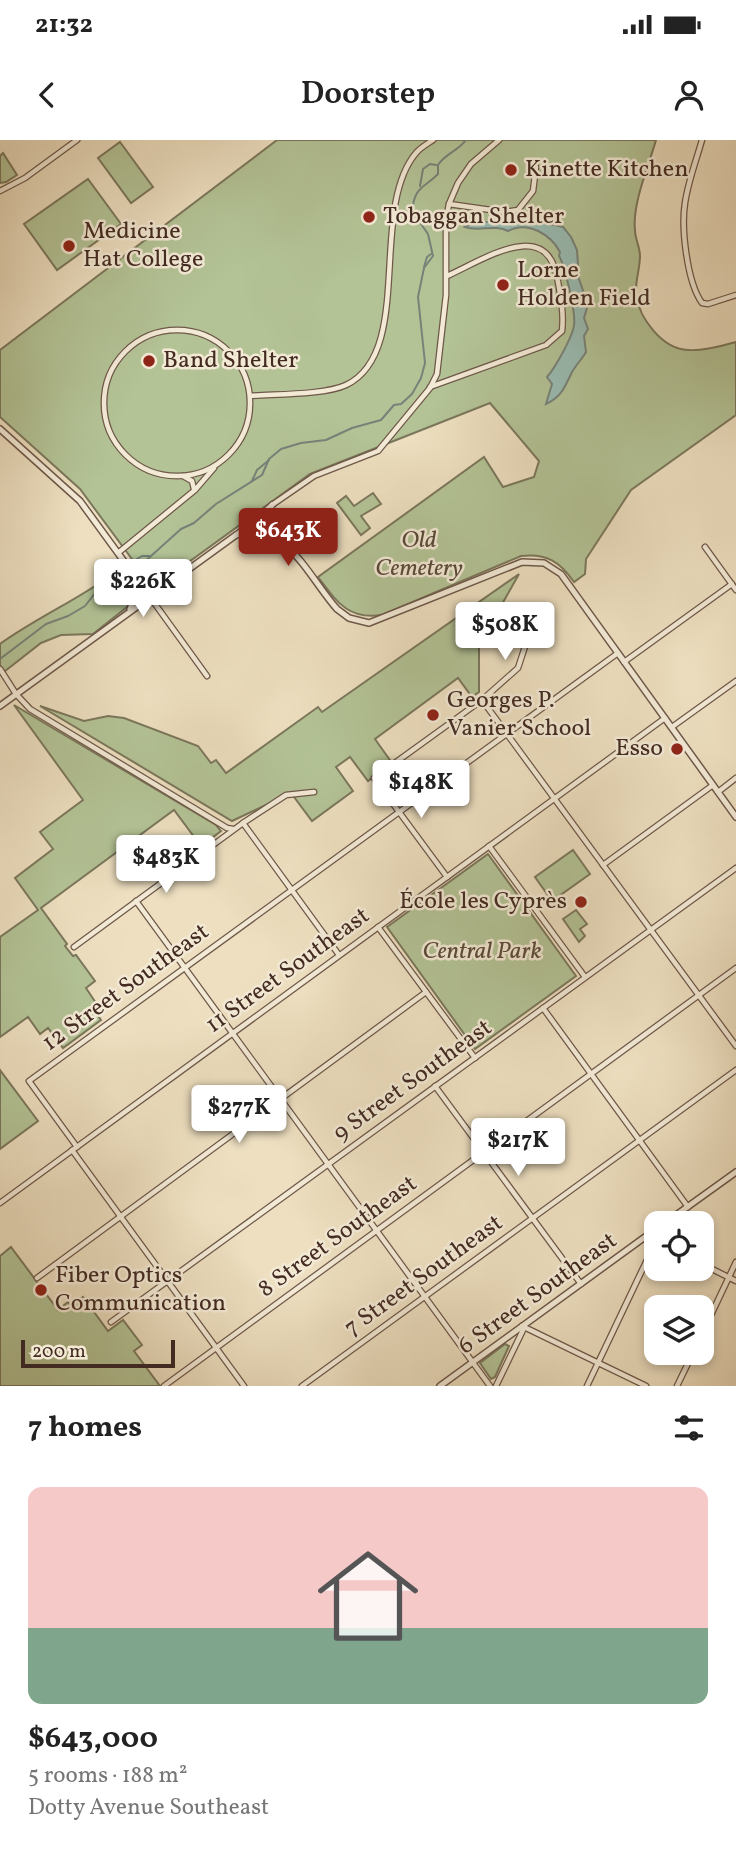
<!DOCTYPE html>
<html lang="en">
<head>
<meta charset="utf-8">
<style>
	:root { --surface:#fff; --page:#f6f6f6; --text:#222; --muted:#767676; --accent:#8f2418 }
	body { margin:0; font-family:Vollkorn,serif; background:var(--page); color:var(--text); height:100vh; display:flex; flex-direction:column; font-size:26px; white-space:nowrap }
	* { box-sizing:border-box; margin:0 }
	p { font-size:23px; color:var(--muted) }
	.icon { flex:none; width:38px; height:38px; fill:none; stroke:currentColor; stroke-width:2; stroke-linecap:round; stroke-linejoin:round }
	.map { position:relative; height:1246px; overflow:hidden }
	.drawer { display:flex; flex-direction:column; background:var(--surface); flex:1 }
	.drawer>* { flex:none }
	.buttons { position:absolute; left:644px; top:1071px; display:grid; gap:14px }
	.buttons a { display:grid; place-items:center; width:70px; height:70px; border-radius:14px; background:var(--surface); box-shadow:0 4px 10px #0003; font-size:35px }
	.scale { position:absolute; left:21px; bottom:18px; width:154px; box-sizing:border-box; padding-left:7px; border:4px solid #432b22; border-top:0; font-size:19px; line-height:24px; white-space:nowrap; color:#432b22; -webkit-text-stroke:5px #f3ead6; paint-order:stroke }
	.price { position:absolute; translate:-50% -60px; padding:0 16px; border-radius:7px; background:#fff; color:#222; font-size:23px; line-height:46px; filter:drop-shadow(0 2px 4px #0008) }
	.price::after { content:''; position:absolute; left:50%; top:42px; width:21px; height:16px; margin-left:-10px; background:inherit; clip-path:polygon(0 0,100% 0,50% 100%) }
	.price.current { background:var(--accent); color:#fff }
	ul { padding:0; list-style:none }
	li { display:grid; align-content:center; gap:14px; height:371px; padding:0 28px }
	li span { display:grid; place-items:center; height:217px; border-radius:14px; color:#555 }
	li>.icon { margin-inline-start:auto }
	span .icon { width:126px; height:126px; fill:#fffc; stroke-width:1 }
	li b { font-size:30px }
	h2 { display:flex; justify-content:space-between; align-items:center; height:84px; padding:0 28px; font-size:30px }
	.status { display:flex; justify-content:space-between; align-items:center; height:49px; padding:0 35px; background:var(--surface); direction:ltr }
	.status svg { height:19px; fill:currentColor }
	header { display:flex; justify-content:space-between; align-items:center; height:91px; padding:0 28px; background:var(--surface); font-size:32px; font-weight:600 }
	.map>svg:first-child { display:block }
</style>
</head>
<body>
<div class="status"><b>21:32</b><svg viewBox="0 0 49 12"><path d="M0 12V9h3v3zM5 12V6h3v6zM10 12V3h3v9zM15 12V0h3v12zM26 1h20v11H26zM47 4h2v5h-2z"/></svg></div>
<header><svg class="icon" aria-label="back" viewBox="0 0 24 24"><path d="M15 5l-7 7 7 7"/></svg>Doorstep<svg class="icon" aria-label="person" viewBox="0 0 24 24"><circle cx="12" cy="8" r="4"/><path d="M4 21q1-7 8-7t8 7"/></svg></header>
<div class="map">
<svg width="736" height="1246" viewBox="0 0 736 1246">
	<rect width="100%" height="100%" fill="#eddfc0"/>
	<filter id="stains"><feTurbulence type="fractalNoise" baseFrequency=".00286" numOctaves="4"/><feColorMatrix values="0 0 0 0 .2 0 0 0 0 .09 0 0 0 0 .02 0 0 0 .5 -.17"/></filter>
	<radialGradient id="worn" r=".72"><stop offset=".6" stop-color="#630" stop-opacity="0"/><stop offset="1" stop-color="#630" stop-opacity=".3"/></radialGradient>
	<g fill="#b3c396" stroke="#7b775c" stroke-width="2">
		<path d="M277,0H656C649,25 632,64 635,90C635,99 640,107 640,116C640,129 635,141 636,154C639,178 662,209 688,210C704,211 720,206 736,202V275L631,350L586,419L585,434L574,442C560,422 547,413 521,416L382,475C348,480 337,462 318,437L484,317L503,347L534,337L539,321L490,263L310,334L168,437L157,441L146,438L80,349L0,277V210Z"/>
		<polygon points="120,2 153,47 131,63 98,18"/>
		<polygon points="3,13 17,35 6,42 0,43 0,16"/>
		<polygon points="88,39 121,84 57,130 24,84"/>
		<polygon points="373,353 381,364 361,376 370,388 361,395 337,363 346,356 354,366"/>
		<path d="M120,429L134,450V456L127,467L93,494L61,495L41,503L0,535V504C39,476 82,458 120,429Z"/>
		<polygon points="519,434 479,505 479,552 472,557 458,538 375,599 392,623 368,641 350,617 336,627 353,651 312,681 291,653 232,681 40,566 84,581 108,576 124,578 198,606 211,623 216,620 226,633 318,567 322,572"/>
		<polygon points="14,565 216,685 221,691 201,706 174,670 41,768 67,804 65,806 73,816 76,815 95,841 86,848 96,863 93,866 94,870 101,880 63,908 48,888 40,894 28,877 0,897 0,797 38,770 15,738 53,709 40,692 83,660"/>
		<polygon points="573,710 590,734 552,761 535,737"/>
		<polygon points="488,714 576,836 475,909 387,787"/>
		<polygon points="576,770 587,784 580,789 585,796 579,802 563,779"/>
		<polygon points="0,930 38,981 0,1009"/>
		<polygon points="11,1107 58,1170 68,1162 71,1166 83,1157 108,1191 123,1180 142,1205 134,1211 160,1246 0,1246 0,1116"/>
		<polygon points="505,1204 509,1206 495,1237 491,1239 480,1223"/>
	</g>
	<path fill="#99bcb3" stroke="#778279" stroke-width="2" d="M529,79L563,87L571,97L577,110L579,139L585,156L587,168L584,178L588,189L584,196L586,212C582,219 576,225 572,232C565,246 562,257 546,264L552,244L547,237C555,228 573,196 574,185C576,173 565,126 559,116L560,112C551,95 528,80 508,91C495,84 479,92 465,87C485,77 509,85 529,79Z"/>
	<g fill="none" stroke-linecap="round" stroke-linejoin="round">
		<g stroke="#778279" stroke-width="2">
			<polyline points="420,46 423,29 430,24 436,25"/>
			<polyline points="424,127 427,117 431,114"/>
			<polyline points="252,341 257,330 269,320"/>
			<polyline points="137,419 142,416 149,416"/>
			<path d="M141,425L181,389L194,383L216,364L262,335L269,319L281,309L301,303L326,300L352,288L381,280L394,265L401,264L412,254L421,238L425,223L418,157L424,128L433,116L428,94L412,71C415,46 423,49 438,34V25C445,14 458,11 466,0"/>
			<polyline points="107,447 117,434"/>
			<polyline points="0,519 46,484 68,476 85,466 96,452 105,450 122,438"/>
		</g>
		<g stroke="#6e584a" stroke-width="7">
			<g id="minor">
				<path d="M702,0C696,21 688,42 685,63C681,88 687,142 702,163L708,164L736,155"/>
				<polyline points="0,51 25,38 77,0"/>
				<polyline points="449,64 505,72 518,70 533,51 536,27"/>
				<circle cx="177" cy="263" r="73"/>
				<path d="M430,247L546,205L562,191C564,174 561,159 558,142C549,75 485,119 447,136"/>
				<path d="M250,256C275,254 325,255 346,245C415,212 368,70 416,13C420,8 427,4 433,0"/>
				<polyline points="183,336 192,341 194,349"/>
				<polyline points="236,395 272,365 314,336 378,311 430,248 437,234 446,155 446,80 449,64 458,43 471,24 499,0"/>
				<polyline points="705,407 736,450"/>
				<polyline points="118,413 195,350 214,328"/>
				<polyline points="150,457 207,536"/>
				<polyline points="624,522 732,444"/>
				<polyline points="0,529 16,554 30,569 227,688 233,689"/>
				<polyline points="482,560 736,906"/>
				<polyline points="672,587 736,541"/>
				<polyline points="718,652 736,638"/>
				<polyline points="243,683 339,815"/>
				<polyline points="489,706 585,837"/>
				<polyline points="156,715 172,734"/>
				<polyline points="603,725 713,645"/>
				<polyline points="447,737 374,638 482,560 518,528 535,476"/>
				<polyline points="136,761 490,1246"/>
				<polyline points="378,787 475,918"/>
				<polyline points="74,807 243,683 286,655 314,652"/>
				<polyline points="543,868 688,1067"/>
				<polyline points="435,946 581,1144"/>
				<polyline points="77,1007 29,941 618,513"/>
				<polyline points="72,1010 244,1246"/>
				<polyline points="0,1063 665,578"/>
				<polyline points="702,1124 736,1141"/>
				<polyline points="37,1138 426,852"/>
				<polyline points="111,1182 736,728"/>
				<polyline points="522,1186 646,1246"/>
				<polyline points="702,1194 736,1122"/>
				<polyline points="164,1246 736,828"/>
				<polyline points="302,1246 736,930"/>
				<polyline points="496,1246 524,1188"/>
				<polyline points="587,1246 656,1101"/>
				<polyline points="677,1246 693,1213"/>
			</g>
		</g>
		<g stroke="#6e584a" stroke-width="8">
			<g id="tertiary">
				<polyline points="0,289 80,361 150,457"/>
				<path d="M272,395C264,382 264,378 272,365"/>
				<polyline points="127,430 137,452 130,469"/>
				<path d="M136,435C147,443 156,446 169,441"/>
				<path d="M0,566L236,395C286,379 309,438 337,469L349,478L369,483L522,422L544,423L561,434L736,677"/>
				<polyline points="665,1083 736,1032"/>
				<polyline points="440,1246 656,1089"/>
			</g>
		</g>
		<use href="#minor" stroke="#f3ead6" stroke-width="4.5"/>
		<use href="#tertiary" stroke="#f3ead6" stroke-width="5"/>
	</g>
	<g fill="#8f2418" stroke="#f3ead6" stroke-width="2.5">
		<circle cx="511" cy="30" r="7"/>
		<circle cx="369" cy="77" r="7"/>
		<circle cx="69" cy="106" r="7"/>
		<circle cx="503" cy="145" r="7"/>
		<circle cx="149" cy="221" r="7"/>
		<circle cx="433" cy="575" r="7"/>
		<circle cx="677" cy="609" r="7"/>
		<circle cx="581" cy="762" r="7"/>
		<circle cx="41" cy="1150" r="7"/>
	</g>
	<g text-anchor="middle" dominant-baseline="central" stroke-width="5" stroke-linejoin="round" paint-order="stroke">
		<g font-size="24" fill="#432b22" stroke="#f3ead6" text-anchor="start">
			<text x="525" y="30">Kinette Kitchen</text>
			<text x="383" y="77">Tobaggan Shelter</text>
			<text x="83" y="92">Medicine<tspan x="83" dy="28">Hat College</tspan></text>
			<text x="517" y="131">Lorne<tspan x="517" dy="28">Holden Field</tspan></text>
			<text x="163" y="221">Band Shelter</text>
			<text x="447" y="561">Georges P.<tspan x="447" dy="28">Vanier School</tspan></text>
			<text x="663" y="609" text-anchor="end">Esso</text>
			<text x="567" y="762" text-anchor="end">École les Cyprès</text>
			<text x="55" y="1136">Fiber Optics<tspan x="55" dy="28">Communication</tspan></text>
		</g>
		<g font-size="24" font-style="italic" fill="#594939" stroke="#f3ead6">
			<text x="419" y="401">Old<tspan x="419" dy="28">Cemetery</tspan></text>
			<text x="482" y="812">Central Park</text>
		</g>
		<g font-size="24" fill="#432b22" stroke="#f3ead6">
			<text transform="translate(288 831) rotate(-36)">11 Street Southeast</text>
			<text transform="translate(126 848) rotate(-36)">12 Street Southeast</text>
			<text transform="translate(413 941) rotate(-36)">9 Street Southeast</text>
			<text transform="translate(338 1097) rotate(-36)">8 Street Southeast</text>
			<text transform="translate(424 1136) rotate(-36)">7 Street Southeast</text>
			<text transform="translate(538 1154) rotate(-36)">6 Street Southeast</text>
		</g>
	</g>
	<rect width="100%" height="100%" filter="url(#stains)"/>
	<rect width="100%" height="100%" fill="url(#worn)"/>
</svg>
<div class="buttons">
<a><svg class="icon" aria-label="locate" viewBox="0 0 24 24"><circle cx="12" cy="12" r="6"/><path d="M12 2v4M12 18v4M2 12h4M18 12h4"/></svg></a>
<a><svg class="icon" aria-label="layers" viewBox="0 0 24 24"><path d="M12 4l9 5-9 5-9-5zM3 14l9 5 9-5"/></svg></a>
</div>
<div class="scale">200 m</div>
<b class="price current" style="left:288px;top:428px">$643K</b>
<b class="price" style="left:143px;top:479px">$226K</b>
<b class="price" style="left:505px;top:522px">$508K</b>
<b class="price" style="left:421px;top:680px">$148K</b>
<b class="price" style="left:166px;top:755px">$483K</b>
<b class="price" style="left:239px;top:1005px">$277K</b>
<b class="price" style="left:518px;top:1038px">$217K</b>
</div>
<section class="drawer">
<h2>7 homes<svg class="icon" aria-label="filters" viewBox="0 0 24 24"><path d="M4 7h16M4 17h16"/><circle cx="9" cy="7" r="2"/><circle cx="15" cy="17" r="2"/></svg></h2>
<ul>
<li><span style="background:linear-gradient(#f6c9c9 65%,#7fa58c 0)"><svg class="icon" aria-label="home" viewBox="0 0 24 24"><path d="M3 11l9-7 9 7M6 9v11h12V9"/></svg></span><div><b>$643,000</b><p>5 rooms · 188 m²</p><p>Dotty Avenue Southeast</p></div></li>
</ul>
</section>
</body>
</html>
